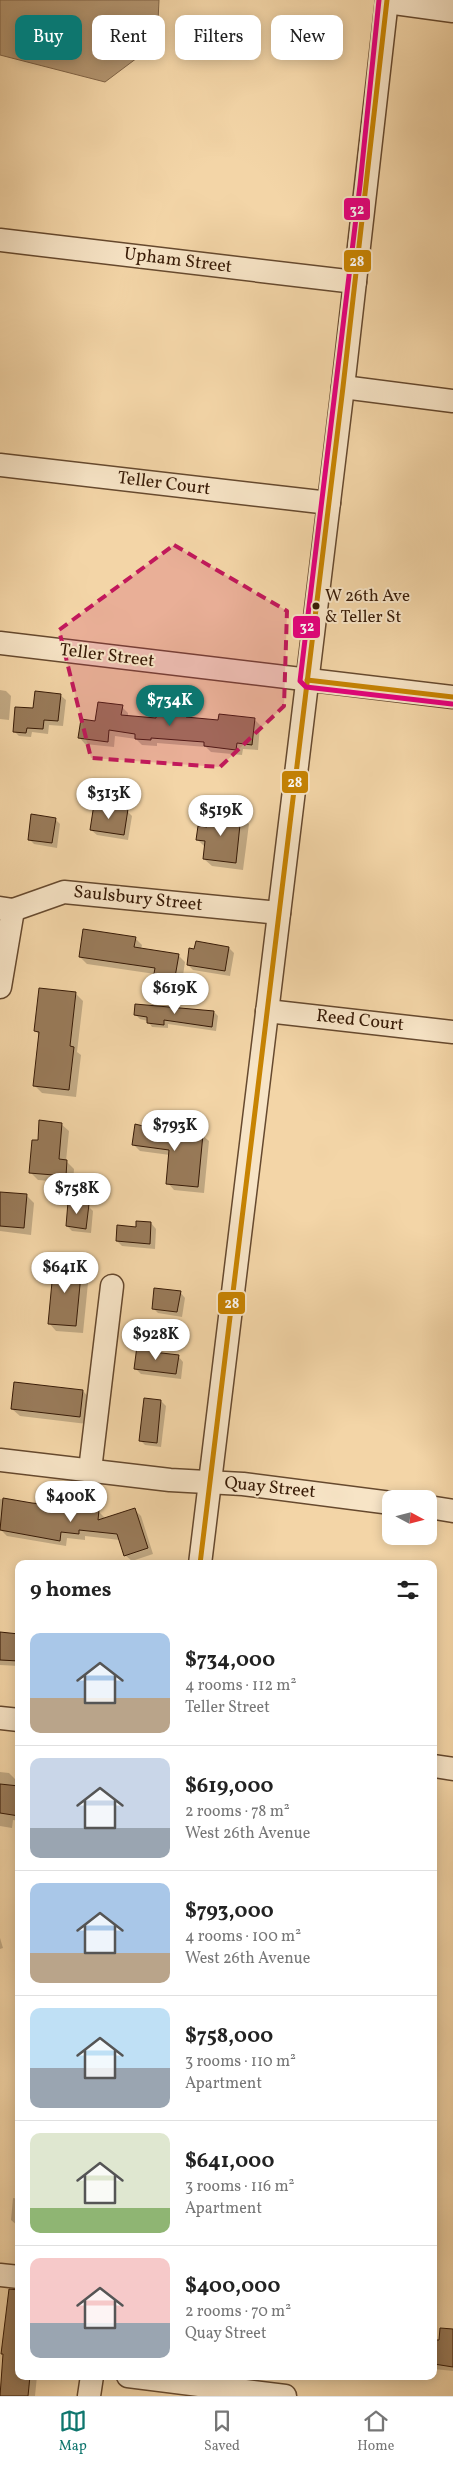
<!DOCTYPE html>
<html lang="en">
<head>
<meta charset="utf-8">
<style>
	:root { --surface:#fff; --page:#f2f2f2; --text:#222; --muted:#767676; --line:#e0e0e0; --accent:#0f766e }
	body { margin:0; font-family:Vollkorn,serif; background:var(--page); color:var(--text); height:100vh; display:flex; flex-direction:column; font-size:19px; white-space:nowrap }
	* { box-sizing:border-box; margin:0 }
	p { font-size:16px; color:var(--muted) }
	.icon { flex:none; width:28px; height:28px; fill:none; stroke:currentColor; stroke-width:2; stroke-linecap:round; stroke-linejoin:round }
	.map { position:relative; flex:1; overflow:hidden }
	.sheet { position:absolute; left:15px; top:1560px; width:422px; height:820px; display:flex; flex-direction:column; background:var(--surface); border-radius:10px; box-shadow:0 2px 12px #0003 }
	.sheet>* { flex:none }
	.guide { position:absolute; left:15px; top:15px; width:424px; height:45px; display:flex; gap:10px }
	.needle { width:32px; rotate:97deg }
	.buttons { position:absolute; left:382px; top:1490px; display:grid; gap:10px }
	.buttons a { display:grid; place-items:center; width:55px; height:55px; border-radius:10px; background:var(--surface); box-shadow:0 2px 12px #0003; font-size:25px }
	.price { position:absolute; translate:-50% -42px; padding:0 11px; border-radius:18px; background:#fff; color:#222; font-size:16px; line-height:32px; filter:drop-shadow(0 1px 2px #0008) }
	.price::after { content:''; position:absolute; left:50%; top:30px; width:15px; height:11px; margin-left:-8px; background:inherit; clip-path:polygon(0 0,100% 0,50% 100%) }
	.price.selected { background:var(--accent); color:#fff }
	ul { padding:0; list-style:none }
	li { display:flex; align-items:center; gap:15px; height:125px; padding:0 15px }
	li+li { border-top:1px solid var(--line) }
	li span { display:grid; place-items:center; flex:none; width:140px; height:100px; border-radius:10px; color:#555 }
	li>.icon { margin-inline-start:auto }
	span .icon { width:60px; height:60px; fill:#fffc; stroke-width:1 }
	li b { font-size:21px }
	h2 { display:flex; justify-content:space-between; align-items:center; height:60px; padding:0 15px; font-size:21px }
	.chip { padding:0 18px; border-radius:10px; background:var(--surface); box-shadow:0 2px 12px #0003; font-size:18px; line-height:45px }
	.chip.selected { background:var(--accent); color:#fff }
	.dock { display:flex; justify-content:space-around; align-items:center; height:70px; border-top:1px solid var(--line); background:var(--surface); font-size:14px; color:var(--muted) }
	.dock a { display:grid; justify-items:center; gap:2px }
	.dock .selected { color:var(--accent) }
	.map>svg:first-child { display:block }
</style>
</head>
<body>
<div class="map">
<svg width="453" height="2396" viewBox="0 0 453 2396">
	<rect width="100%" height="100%" fill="#f3d5a7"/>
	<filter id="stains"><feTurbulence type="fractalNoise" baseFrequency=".004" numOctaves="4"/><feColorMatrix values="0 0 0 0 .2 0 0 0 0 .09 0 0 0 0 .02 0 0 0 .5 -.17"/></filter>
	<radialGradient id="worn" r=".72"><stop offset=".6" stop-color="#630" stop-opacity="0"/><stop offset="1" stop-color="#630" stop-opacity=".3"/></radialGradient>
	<polygon fill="#b39570" stroke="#816446" points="0,0 159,0 157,43 105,82 0,55"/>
	<g fill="#0003">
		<polygon points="0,690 6,691 11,696 9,720 0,719"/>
		<polygon points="60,695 66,700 63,726 49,725 48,734 32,732 31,737 19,736 14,731 34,710"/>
		<polygon points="122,707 128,713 128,717 157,719 186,713 192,719 219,721 254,719 260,725 258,750 243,749 242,755 211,752 206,747 157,743 157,746 142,745 136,739 115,736 114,747 85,744 79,737 97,722"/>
		<polygon points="127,811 132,816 128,840 97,835 91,830"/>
		<polygon points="209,812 241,816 249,824 243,870 212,866 204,859 205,847 198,840 208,828"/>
		<polygon points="55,819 60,824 57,848 34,844 29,839"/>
		<polygon points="135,938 142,945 141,949 178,955 185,962 181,989 161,986 155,979 155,974 87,964 80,957"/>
		<polygon points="229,948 234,953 230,976 193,970 188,965"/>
		<polygon points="75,993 83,1001 77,1052 81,1055 76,1097 42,1093 34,1085 39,1035 36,1031"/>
		<polygon points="214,1012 218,1016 216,1031 168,1024 168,1028 152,1027 148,1021 140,1019 136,1015"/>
		<polygon points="61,1124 69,1131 66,1161 74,1169 73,1183 38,1180 30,1172 39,1142"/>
		<polygon points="151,1129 202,1135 209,1141 204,1193 174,1190 168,1183 170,1155 140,1151 133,1144"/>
		<polygon points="0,1193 27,1196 34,1203 31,1235 0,1231"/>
		<polygon points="88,1206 93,1211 91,1233 72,1231 67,1226"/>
		<polygon points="151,1223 156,1229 155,1249 122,1246 117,1241 137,1228"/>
		<polygon points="81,1265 89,1273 83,1333 56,1331 49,1323"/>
		<polygon points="180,1292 185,1298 182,1317 158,1313 153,1308"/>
		<polygon points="153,1349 157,1354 178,1356 183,1362 181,1379 141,1374 135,1368"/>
		<polygon points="83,1391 90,1399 87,1424 20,1416 12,1409"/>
		<polygon points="161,1401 166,1406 161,1447 145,1445 140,1440"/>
		<polygon points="0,1499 98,1511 106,1519 134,1509 141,1516 153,1554 132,1561 125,1555 120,1540 85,1536 85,1540 67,1538 66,1546 7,1536 0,1529"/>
		<polygon points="0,1634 19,1635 19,1666 0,1665"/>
		<polygon points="0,1772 9,1773 16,1780 15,1787 19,1788 19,1821 13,1820 12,1828 0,1826"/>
		<polygon points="0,1938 3,1948 0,1949"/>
		<polygon points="13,2198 19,2199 19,2245 16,2243 18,2226 11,2220"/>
		<polygon points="453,2331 453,2371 434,2369 434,2339 440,2340"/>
		<polygon points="19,2376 37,2376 35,2396 0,2396 0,2391"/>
	</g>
	<g fill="#997b5a" stroke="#371a06">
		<polygon points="35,691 61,694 58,721 44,720 43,729 27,728 26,733 13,732 15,707 33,708"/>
		<polygon points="98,702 123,705 121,715 156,718 157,709 187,711 186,717 218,720 219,714 255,718 252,745 237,743 236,750 204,746 204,742 151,738 151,740 135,739 135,734 109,730 108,742 78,738 81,719 95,721"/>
		<polygon points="94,804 128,809 124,835 90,830"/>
		<polygon points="208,811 241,815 236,863 203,859 205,841 196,840 198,826 207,827"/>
		<polygon points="31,814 56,818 52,843 28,840"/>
		<polygon points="83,929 136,937 134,947 179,954 174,983 153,979 155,968 79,957"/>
		<polygon points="196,941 229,947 225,971 187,965 189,948 194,949"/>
		<polygon points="39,988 76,992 70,1046 74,1047 69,1090 33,1086 39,1032 34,1031"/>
		<polygon points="135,1004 214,1011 212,1027 164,1020 164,1025 147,1023 147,1017 134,1015"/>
		<polygon points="39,1120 62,1123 59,1159 67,1160 66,1176 29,1173 32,1140 38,1140"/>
		<polygon points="135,1124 151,1128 203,1134 198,1187 166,1184 169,1150 132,1145"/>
		<polygon points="0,1192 27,1194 24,1228 0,1226"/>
		<polygon points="68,1202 89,1204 86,1229 66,1226"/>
		<polygon points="136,1221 151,1222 150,1244 116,1241 117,1225 136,1227"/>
		<polygon points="54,1261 82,1264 76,1326 48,1324"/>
		<polygon points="154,1288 181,1291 177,1312 152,1309"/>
		<polygon points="137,1346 153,1348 153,1352 179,1355 176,1374 134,1369"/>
		<polygon points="14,1382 83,1390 80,1417 11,1409"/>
		<polygon points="144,1398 161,1400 157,1443 139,1441"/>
		<polygon points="3,1498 32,1503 99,1510 98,1520 135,1508 148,1548 124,1556 117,1534 79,1530 79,1534 61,1532 60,1541 0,1530"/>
		<polygon points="0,1632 19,1634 19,1661 0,1660"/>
		<polygon points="0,1784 19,1786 19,1816 0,1813"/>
		<polygon points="9,2289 19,2290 19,2376 30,2376 28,2396 0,2396 3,2354 1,2354"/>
		<polygon points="440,2328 453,2329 453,2367 434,2364 434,2340 439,2340"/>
	</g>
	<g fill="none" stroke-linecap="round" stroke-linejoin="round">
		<g stroke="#66492e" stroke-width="25">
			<g id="minor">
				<polyline points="387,2 453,11"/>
				<polyline points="0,240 355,282"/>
				<polyline points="343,387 453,401"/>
				<polyline points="0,465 329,503"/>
				<polyline points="0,643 453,697"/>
				<polyline points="0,908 13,910 64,892 279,913"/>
				<polyline points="0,987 13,910"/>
				<polyline points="267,1011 453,1032"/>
				<polyline points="0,1460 170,1480 243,1484 391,1503"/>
				<polyline points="90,1470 112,1286"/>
				<polyline points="429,1507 453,1511"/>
				<polyline points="200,1564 343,387 387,0"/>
				<polyline points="0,1718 19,1720"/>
				<polyline points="434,1766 453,1769"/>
				<polyline points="0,2275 19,2277"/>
				<polyline points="128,2376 285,2396"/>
				<polyline points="89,2396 92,2376"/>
			</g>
		</g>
		<use href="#minor" stroke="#f7e4c6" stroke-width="22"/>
		<g stroke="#f7e4c6" stroke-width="9">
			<g id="bus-1">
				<polyline points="307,680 453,697"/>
				<polyline points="200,1564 343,387 387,0"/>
			</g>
		</g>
		<g stroke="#f7e4c6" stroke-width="9">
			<polyline id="bus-2" points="379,0 360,185 300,681 306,687 452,704"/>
		</g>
		<use href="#bus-1" stroke="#c78302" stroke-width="5"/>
		<use href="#bus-2" stroke="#e5007d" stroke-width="5"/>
	</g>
	<path fill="#c2185b" fill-opacity="0.2" stroke="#c2185b" stroke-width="4" stroke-dasharray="10 6" stroke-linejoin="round" d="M174,545L287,611L284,706L220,767L91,758L59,630Z"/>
	<circle fill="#371a06" stroke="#f7e4c6" stroke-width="2" cx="316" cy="606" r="4.5"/>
	<g text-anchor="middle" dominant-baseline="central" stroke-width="4" stroke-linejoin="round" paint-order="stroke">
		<g font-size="17" fill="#371a06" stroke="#f7e4c6" text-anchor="start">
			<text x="325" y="596">W 26th Ave<tspan x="325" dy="21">&amp; Teller St</tspan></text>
		</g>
		<g font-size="18" fill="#371a06" stroke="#f7e4c6">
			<text transform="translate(178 261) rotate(7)">Upham Street</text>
			<text transform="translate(164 484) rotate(7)">Teller Court</text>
			<text transform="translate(107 656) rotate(7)">Teller Street</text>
			<text transform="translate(138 899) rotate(6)">Saulsbury Street</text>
			<text transform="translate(360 1021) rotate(6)">Reed Court</text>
			<text transform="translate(270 1488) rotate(6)">Quay Street</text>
		</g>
	</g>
	<g stroke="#f7e4c6" stroke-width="2">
		<rect x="343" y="197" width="28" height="24" rx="5" fill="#e5007d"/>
		<rect x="343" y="249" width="29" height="24" rx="5" fill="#c78302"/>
		<rect x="292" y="615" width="29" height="24" rx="5" fill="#e5007d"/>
		<rect x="281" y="770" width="28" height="24" rx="5" fill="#c78302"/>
		<rect x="217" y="1291" width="29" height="24" rx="5" fill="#c78302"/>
	</g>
	<g font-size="14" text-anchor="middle" font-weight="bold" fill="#fff">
		<text x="357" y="214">32</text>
		<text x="357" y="266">28</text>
		<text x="307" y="631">32</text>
		<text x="295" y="787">28</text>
		<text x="232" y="1308">28</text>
	</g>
	<rect width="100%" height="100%" filter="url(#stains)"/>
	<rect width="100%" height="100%" fill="url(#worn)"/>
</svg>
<div class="buttons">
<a><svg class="needle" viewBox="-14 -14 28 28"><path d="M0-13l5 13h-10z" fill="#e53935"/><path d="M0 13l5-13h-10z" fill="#767676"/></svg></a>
</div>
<b class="price selected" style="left:170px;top:727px">$734K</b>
<b class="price" style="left:109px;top:820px">$313K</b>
<b class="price" style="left:221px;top:837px">$519K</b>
<b class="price" style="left:175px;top:1015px">$619K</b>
<b class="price" style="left:175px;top:1152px">$793K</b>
<b class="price" style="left:77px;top:1215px">$758K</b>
<b class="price" style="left:65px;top:1294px">$641K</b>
<b class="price" style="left:156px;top:1361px">$928K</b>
<b class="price" style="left:71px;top:1523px">$400K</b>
<div class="guide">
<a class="chip selected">Buy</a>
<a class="chip">Rent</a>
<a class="chip">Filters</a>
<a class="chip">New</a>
</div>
<section class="sheet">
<h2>9 homes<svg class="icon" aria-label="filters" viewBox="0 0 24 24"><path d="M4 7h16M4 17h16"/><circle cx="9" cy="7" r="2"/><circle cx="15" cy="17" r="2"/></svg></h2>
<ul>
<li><span style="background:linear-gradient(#a9c7e8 65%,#b9a48a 0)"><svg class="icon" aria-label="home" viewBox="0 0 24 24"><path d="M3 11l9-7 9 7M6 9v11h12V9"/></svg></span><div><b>$734,000</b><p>4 rooms · 112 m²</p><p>Teller Street</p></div></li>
<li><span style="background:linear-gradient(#c9d6e8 70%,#9aa5b1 0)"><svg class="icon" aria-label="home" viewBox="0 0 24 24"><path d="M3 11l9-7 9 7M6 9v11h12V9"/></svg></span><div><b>$619,000</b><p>2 rooms · 78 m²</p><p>West 26th Avenue</p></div></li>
<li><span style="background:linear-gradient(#a9c7e8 70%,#b9a48a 0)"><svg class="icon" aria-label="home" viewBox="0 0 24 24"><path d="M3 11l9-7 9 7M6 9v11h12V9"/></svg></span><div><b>$793,000</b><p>4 rooms · 100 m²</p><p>West 26th Avenue</p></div></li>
<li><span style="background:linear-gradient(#bfe0f5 60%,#9aa5b1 0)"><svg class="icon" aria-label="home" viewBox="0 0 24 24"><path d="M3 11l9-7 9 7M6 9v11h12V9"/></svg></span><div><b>$758,000</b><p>3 rooms · 110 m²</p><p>Apartment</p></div></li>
<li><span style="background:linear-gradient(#dfe7d0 75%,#8fb573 0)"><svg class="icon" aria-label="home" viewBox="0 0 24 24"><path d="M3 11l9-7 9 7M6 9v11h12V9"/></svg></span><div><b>$641,000</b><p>3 rooms · 116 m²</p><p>Apartment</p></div></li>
<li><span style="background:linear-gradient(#f6c9c9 65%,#9aa5b1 0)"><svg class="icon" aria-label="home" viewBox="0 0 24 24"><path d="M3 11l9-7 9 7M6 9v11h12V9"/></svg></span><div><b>$400,000</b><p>2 rooms · 70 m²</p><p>Quay Street</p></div></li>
</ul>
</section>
</div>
<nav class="dock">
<a class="selected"><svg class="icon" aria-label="map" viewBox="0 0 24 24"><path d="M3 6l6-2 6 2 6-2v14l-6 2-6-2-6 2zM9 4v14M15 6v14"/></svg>Map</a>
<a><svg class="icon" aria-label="saved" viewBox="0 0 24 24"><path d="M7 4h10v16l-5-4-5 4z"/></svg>Saved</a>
<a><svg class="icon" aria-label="home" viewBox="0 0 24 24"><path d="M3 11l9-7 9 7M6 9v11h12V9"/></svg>Home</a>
</nav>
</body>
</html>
